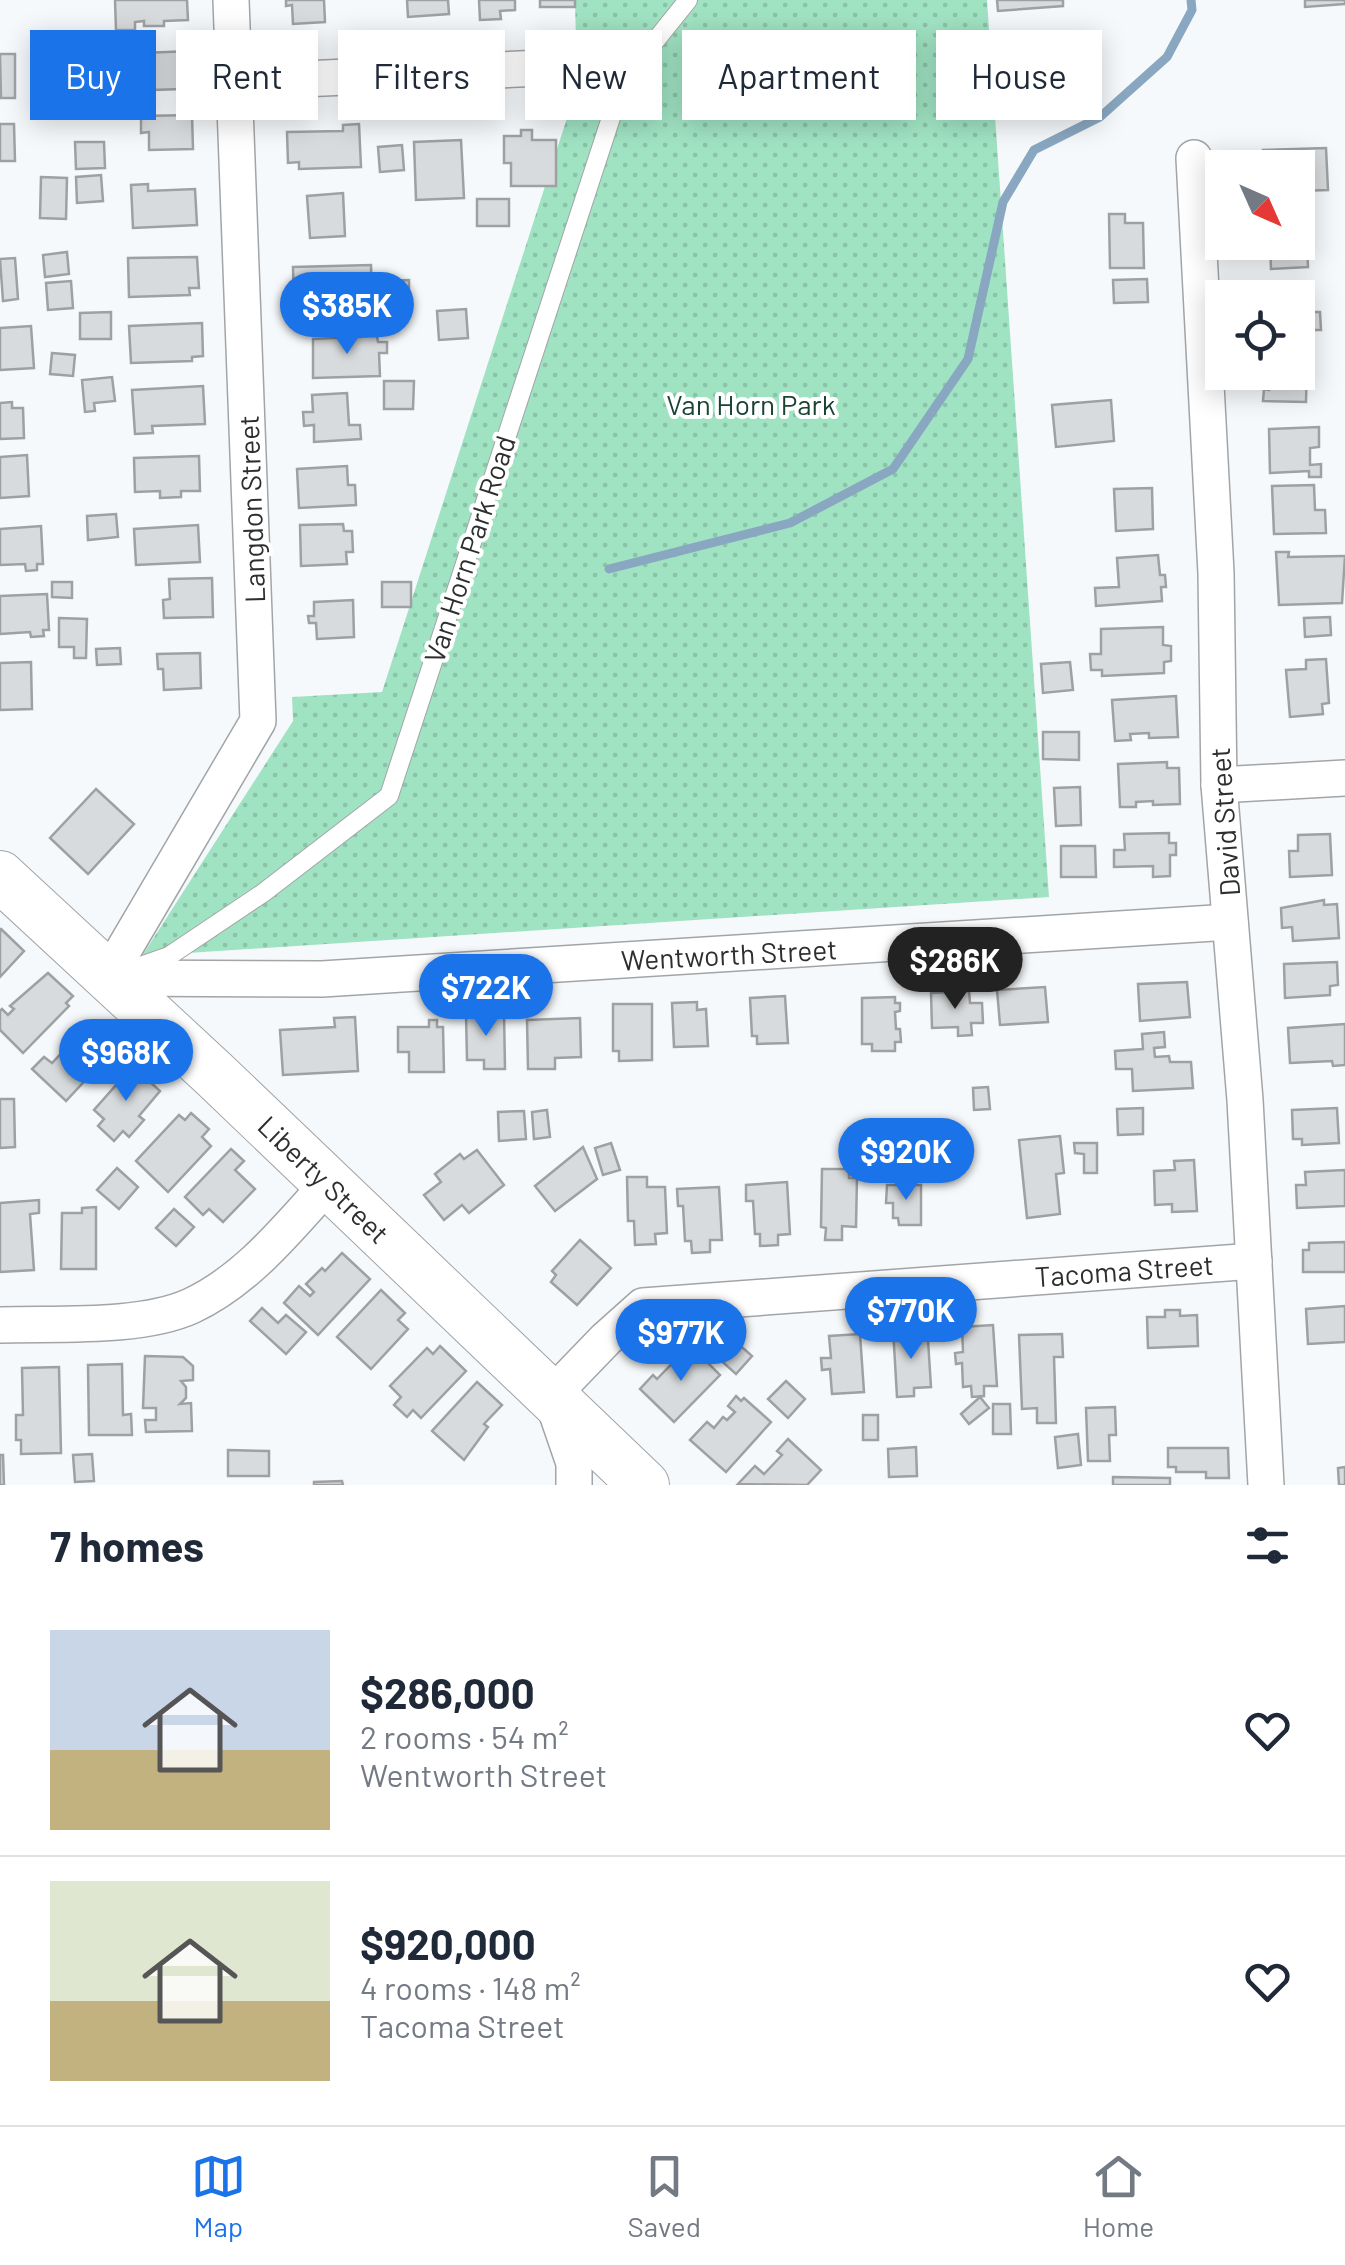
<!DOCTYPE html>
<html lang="en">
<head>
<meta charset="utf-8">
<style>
	:root { --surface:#fff; --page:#f2f2f3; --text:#1f2937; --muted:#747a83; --line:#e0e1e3; --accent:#1a73e8 }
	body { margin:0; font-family:Barlow,sans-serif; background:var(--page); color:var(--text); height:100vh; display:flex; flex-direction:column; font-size:38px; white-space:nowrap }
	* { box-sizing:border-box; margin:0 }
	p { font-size:32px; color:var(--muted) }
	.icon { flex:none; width:55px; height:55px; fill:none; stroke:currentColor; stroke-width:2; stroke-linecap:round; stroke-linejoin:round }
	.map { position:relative; height:1485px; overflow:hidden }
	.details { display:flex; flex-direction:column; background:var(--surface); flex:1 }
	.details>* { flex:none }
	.top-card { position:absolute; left:30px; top:30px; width:1285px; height:90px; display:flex; gap:20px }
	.needle { width:65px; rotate:135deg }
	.fabs { position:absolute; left:1205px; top:150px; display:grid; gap:20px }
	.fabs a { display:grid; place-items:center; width:110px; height:110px; border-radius:0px; background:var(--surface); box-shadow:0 5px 25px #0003; font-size:50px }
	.price { position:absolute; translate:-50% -85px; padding:0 22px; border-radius:35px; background:var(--accent); color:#fff; font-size:32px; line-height:65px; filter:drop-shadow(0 2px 5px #0008) }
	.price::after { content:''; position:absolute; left:50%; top:60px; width:30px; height:22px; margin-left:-15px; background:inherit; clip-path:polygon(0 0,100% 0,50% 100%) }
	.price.on { background:#222; color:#fff }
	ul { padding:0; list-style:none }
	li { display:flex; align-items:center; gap:30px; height:250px; padding:0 50px }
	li+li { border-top:2px solid var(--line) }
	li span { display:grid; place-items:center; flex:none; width:280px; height:200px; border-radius:0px; color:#555 }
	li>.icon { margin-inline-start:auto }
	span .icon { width:120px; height:120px; fill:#fffc; stroke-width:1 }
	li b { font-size:42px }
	h2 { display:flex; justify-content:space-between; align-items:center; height:120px; padding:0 50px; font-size:42px }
	.pill { padding:0 35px; border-radius:0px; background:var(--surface); box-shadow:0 5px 25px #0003; font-size:35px; line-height:90px }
	.pill.on { background:var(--accent); color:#fff }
	.dock { display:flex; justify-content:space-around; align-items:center; height:140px; border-top:2px solid var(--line); background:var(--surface); font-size:28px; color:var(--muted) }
	.dock a { display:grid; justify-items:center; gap:5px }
	.dock .on { color:var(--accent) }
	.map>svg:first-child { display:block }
</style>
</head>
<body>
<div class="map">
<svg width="1345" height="1485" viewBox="0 0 1345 1485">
	<defs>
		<pattern id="grass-dots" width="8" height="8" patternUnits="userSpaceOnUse" patternTransform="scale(2.5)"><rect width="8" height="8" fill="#a0e3c3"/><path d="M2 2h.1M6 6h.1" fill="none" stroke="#8ac3a8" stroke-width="1.8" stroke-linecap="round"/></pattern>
	</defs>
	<rect width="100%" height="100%" fill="#f6f9fb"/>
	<polygon fill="url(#grass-dots)" points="575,0 987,0 1049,897 142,956 293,721 292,697 382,692 577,87"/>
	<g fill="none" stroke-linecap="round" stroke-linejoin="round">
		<polyline stroke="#89a7c0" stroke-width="9" points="609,569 790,523 893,469 968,359 1003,202 1034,150 1100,117 1167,57 1192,10 1191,0"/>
	</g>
	<g fill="#d8dbdd" stroke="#9ea0a2" stroke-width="2.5">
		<polygon points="115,0 187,0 188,20 164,21 164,26 144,26 144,21 135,22 135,30 116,30"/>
		<polygon points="286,0 324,0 325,22 293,24 292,5 286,6"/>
		<polygon points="407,0 448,0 449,14 408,17"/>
		<polygon points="479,0 515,0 515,10 500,11 501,19 480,20"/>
		<rect x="540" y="0" width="35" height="7"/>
		<polygon points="997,0 1063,0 1063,6 998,11"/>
		<polygon points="1305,0 1345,0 1345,4 1305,7"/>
		<polygon points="190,51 192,83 182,84 182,89 121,91 120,54"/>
		<polygon points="0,54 15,54 15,98 1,98"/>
		<polygon points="83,63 83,72 99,71 101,100 72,102 69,64"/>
		<polygon points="62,76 65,105 38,108 35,80"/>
		<polygon points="1038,85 1044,99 1013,116 1007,103"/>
		<polygon points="192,115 193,149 149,150 149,132 141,133 141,116"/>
		<polygon points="0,124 14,124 15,161 0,161"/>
		<polygon points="359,124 361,167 299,169 299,162 288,163 287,132 343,131 343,125"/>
		<polygon points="521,130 532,130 532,140 556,140 556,186 511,186 511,163 504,163 504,136 521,136"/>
		<polygon points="461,140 464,198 416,200 414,142"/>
		<polygon points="75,142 104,142 105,168 76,169"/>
		<polygon points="402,145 404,170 380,172 378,147"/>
		<polygon points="1326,148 1328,190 1298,191 1298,168 1264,168 1263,150"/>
		<polygon points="101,175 103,201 77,203 76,177"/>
		<polygon points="41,177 67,178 66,219 40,218"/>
		<polygon points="148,184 148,191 195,189 197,225 133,228 131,185"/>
		<polygon points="343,193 345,236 310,238 307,196"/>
		<rect x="477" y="199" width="32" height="27"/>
		<polygon points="1109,214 1125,214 1125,223 1143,223 1144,268 1110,268"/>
		<polygon points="1298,219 1306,219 1308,267 1271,269 1270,242 1298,242"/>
		<polygon points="67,252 69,274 45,277 43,255"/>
		<polygon points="197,257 199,288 189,288 190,295 129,297 128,258"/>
		<polygon points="15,258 18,299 3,301 0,259"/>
		<polygon points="371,265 372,302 310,303 310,308 294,309 293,267"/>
		<polygon points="1147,279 1148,302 1114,303 1113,280"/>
		<polygon points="409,280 409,305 383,306 382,281"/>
		<polygon points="71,281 73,308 48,310 46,283"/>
		<polygon points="1307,286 1308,312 1320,312 1321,330 1298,330 1298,298 1270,298 1270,287"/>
		<polygon points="466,309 468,338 439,340 437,311"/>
		<polygon points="111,312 111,339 80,339 80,313"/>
		<polygon points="202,323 203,356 192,357 192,361 131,363 129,326"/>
		<polygon points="31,326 34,368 0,370 0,328"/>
		<polygon points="377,336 378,342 387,342 387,353 379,353 380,376 313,378 313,339"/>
		<polygon points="52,353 75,355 73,376 50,374"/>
		<polygon points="1298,361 1307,361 1306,402 1263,401 1264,389 1269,390 1269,372 1298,372"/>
		<polygon points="112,377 115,401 94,403 95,411 85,412 82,380"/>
		<polygon points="384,381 414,381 413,409 384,409"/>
		<polygon points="203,386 205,424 152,426 153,433 135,434 132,390"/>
		<polygon points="347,393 349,425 360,425 361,439 314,442 314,425 304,426 303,412 313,412 312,395"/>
		<polygon points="1111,400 1114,441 1056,447 1052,405"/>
		<polygon points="12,402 12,408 23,408 24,438 0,439 0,403"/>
		<polygon points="1319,427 1319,447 1310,448 1310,465 1321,464 1321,477 1309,477 1309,471 1270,473 1269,429"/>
		<polygon points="27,455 29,496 0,498 0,457"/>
		<polygon points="199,456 200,491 181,491 181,497 160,498 160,491 135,492 134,458"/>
		<polygon points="347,466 348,485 355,485 356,505 299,508 297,469"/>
		<polygon points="1314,485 1315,510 1325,510 1326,533 1274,534 1272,486"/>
		<polygon points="1152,488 1153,529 1116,531 1114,489"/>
		<polygon points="116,514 118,537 88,540 87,516"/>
		<polygon points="343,524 344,531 352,531 353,552 346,552 347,564 301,566 300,525"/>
		<polygon points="198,525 200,562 136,565 134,529"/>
		<polygon points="41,526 43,564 37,564 37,570 26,571 25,564 0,565 0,529"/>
		<polygon points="1276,552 1289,552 1288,557 1345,556 1342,603 1279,605"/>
		<polygon points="1158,555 1160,575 1165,575 1166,587 1161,587 1162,601 1096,606 1095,588 1119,587 1117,558"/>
		<polygon points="212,578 213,617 164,618 163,600 170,599 169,579"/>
		<polygon points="52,582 72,582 72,598 52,597"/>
		<rect x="382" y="582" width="29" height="25"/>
		<polygon points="47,594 49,630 43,630 44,636 31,637 30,632 0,634 0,596"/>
		<polygon points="353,600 354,637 317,639 316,623 309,623 308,616 314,616 314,602"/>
		<polygon points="1330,617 1331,635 1305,637 1304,618"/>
		<polygon points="59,618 87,619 86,658 74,658 74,647 59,647"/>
		<polygon points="1163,627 1163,645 1171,646 1171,661 1164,662 1164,673 1102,676 1102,670 1091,670 1090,654 1101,654 1101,629"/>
		<polygon points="120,648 121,664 97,665 96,649"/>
		<polygon points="200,653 201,688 164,690 163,669 158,669 157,654"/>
		<polygon points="1326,659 1329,703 1322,704 1323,714 1290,717 1286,670 1306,669 1306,660"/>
		<polygon points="31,662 32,709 0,710 0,663"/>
		<polygon points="1070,662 1073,690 1043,693 1041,664"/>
		<polygon points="1176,696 1178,737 1149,738 1149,733 1130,734 1131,740 1115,741 1112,700"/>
		<polygon points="1043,732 1079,732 1079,760 1043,759"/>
		<polygon points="1167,762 1167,768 1179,768 1180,804 1153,805 1153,801 1136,802 1136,807 1120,807 1118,764"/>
		<polygon points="1080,787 1081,825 1056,826 1054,788"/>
		<polygon points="96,789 134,824 88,874 50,838"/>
		<polygon points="1169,833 1169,843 1176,843 1176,855 1170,855 1170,876 1153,877 1153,866 1114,867 1114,850 1125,850 1124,834"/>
		<polygon points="1330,834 1332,875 1290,877 1289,851 1298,851 1298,835"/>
		<polygon points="1061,846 1095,846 1096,877 1061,877"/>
		<polygon points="1324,900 1324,905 1337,904 1339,938 1293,941 1292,927 1282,928 1281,908"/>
		<polygon points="1,929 24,951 0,977 0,930"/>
		<polygon points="1337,962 1338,985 1330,986 1330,995 1285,998 1284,964"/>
		<polygon points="48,973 73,996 66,1003 69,1006 23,1053 0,1030 0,1011 2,1009 8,1015 14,1009 10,1006"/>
		<polygon points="1187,982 1190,1017 1140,1021 1138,984"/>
		<polygon points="1045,987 1048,1022 1000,1025 997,990"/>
		<polygon points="969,991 970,1003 982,1003 983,1023 971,1023 972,1035 958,1036 958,1027 932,1028 931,993"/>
		<polygon points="785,996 788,1043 757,1044 757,1036 752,1036 750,998"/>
		<polygon points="895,997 895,1003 900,1003 900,1011 895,1012 896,1029 900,1029 901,1042 895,1042 895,1051 872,1051 872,1044 862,1044 862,998"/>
		<polygon points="697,1002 697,1010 706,1009 708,1046 674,1047 672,1003"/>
		<polygon points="613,1004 652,1004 652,1060 619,1061 619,1051 613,1051"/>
		<polygon points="504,1013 505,1069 484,1069 484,1060 467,1060 466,1014"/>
		<polygon points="355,1017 358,1071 283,1075 280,1030 335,1027 334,1018"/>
		<polygon points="580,1018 581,1057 555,1058 555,1069 528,1069 527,1020"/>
		<polygon points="429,1020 437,1020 437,1027 443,1027 444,1072 409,1072 409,1052 398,1052 398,1027 429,1027"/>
		<polygon points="1345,1024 1345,1065 1333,1066 1332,1061 1290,1063 1288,1028"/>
		<polygon points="85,1028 95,1037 103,1029 119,1044 66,1101 32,1069 44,1057 52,1063"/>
		<polygon points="1164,1032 1165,1047 1154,1048 1155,1057 1169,1056 1170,1062 1191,1062 1193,1088 1133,1091 1132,1069 1116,1069 1115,1051 1143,1049 1142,1034"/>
		<polygon points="133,1066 160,1091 139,1116 144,1120 129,1137 123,1131 114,1141 98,1126 104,1119 94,1110"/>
		<polygon points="988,1087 990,1109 974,1110 973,1088"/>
		<polygon points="0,1099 14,1099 15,1147 0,1148"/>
		<polygon points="1143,1108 1143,1134 1118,1135 1117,1109"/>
		<polygon points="1337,1108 1339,1143 1302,1145 1302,1139 1293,1139 1292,1110"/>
		<polygon points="547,1110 550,1137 534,1139 532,1112"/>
		<polygon points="524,1111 526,1139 499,1141 498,1112"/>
		<polygon points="191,1113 209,1129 202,1137 211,1146 168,1192 136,1161 179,1115 185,1120"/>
		<polygon points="1060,1136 1064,1173 1056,1174 1060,1214 1027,1218 1019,1140"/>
		<polygon points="611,1143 620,1170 603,1175 595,1148"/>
		<polygon points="1074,1143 1097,1143 1097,1173 1084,1173 1084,1154 1075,1153"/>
		<polygon points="583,1147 597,1179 555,1211 535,1186"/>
		<polygon points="231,1149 244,1161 235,1170 255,1189 223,1222 209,1209 203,1215 185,1197"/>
		<polygon points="477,1150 504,1185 469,1213 462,1205 444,1220 424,1195 441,1182 435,1174 460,1154 464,1159"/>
		<polygon points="1194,1160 1197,1211 1172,1212 1172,1204 1155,1205 1154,1171 1175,1170 1174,1161"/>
		<polygon points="117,1168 138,1187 119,1209 97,1190"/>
		<polygon points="822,1169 849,1169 849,1178 857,1178 856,1227 842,1226 842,1240 825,1240 826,1228 821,1227"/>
		<polygon points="1345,1170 1345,1206 1297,1208 1296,1185 1306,1185 1305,1172"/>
		<polygon points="627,1177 647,1177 647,1187 665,1187 667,1233 655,1234 656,1244 635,1245 634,1221 628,1221"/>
		<polygon points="787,1182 790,1234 778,1235 778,1245 760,1246 760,1234 755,1234 753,1201 746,1201 746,1185"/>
		<polygon points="887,1185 921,1185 921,1225 899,1225 898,1218 893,1218 893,1203 886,1203"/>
		<polygon points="719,1187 722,1240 710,1240 710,1252 692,1253 691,1241 685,1241 683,1206 678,1206 677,1189"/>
		<polygon points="39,1200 39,1213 30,1214 34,1270 0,1272 0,1203"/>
		<polygon points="96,1207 96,1269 61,1269 62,1213 82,1213 82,1208"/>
		<polygon points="174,1209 194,1227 176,1246 156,1228"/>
		<polygon points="580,1240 611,1268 577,1305 551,1282 556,1275 552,1271"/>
		<polygon points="1345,1242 1345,1272 1303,1272 1303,1250 1309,1250 1309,1243"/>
		<polygon points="342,1253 370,1279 318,1335 284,1303 299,1286 310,1296 314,1292 306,1284 322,1268 325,1271"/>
		<polygon points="381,1290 405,1313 398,1320 408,1329 371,1369 337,1337"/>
		<polygon points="1345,1306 1345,1342 1308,1344 1306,1309"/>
		<polygon points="262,1308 278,1323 286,1315 306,1332 286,1354 250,1321"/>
		<polygon points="1165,1310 1180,1310 1180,1316 1197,1315 1198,1346 1148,1348 1147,1317 1165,1317"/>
		<polygon points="993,1325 997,1386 984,1386 984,1396 972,1397 971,1386 963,1387 962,1363 956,1364 955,1353 963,1352 962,1327"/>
		<polygon points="912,1327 913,1341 928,1340 931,1387 914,1388 914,1396 897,1397 893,1328"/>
		<polygon points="860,1334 864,1392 832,1394 830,1369 822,1370 821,1358 831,1358 829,1336"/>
		<polygon points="1062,1334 1063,1357 1054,1357 1056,1423 1037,1423 1037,1408 1022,1409 1019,1335"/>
		<polygon points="733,1339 752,1356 736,1374 717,1357"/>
		<polygon points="690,1345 720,1375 674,1422 640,1389 653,1375 657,1379"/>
		<polygon points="440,1346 466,1371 421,1418 413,1410 407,1417 394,1405 401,1397 390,1386 427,1348 433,1354"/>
		<polygon points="145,1356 183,1357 193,1366 193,1380 181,1381 186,1387 186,1398 180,1404 191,1403 192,1431 146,1432 145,1420 156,1420 156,1408 143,1408"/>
		<polygon points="122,1364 123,1415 131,1414 132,1435 89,1435 88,1365"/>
		<polygon points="59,1367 61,1453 21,1454 21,1440 16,1440 16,1415 23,1415 22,1368"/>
		<polygon points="786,1381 805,1399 788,1418 768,1399"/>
		<polygon points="477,1382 502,1405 484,1424 488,1427 464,1460 432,1431"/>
		<polygon points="736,1396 741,1401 744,1398 771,1422 726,1472 690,1440 707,1422 714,1428 723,1417 727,1420 735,1412 728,1406"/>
		<polygon points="980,1397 989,1408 969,1424 961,1414"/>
		<polygon points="993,1404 1010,1404 1011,1434 993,1434"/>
		<polygon points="1115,1407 1116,1435 1109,1435 1110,1461 1088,1461 1086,1408"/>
		<rect x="863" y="1415" width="15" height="25"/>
		<polygon points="1078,1434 1081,1465 1058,1468 1055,1437"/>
		<polygon points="788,1439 821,1470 807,1485 738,1484 755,1466 764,1474 782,1455 777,1451"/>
		<polygon points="916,1447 917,1476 889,1477 888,1449"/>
		<polygon points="1168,1448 1228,1448 1229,1478 1206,1478 1206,1472 1176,1472 1176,1467 1168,1467"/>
		<polygon points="228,1450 269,1451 269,1476 228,1476"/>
		<polygon points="92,1454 94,1481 75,1482 73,1455"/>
		<polygon points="0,1455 3,1455 4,1485 0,1485"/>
		<polygon points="1345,1467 1345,1485 1339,1485 1338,1468"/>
		<polygon points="1113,1477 1170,1478 1170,1485 1113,1485"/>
		<polygon points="342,1481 343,1485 314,1485 314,1482"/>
	</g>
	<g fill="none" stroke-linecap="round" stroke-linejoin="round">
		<g stroke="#a2a5a7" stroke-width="20">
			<polyline id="lane" points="135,968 169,956 263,893 389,796 623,81 688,0"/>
		</g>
		<g stroke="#a2a5a7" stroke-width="38">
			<g id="street">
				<polyline points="236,82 563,67"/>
				<polyline points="1194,158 1216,573 1219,785 1245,1100 1266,1485"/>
				<polyline points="1219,785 1345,778"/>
				<polyline points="107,978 322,979 1230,922"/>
				<polyline points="107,978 258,721 231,0"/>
				<path d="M0,1325C56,1323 140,1329 191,1306C247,1280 288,1228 328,1184"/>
				<polyline points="574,1485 574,1463 551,1396 606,1339 643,1306 1254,1261"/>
			</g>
		</g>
		<g stroke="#a2a5a7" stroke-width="52">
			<polyline id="secondary" points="0,876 214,1074 644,1485"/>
		</g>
		<use href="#lane" stroke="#fff" stroke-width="18"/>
		<use href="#street" stroke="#fff" stroke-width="35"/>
		<use href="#secondary" stroke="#fff" stroke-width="50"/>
	</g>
	<g text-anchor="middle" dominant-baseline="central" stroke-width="8" stroke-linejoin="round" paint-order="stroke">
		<g font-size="28" fill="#194332" stroke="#fff">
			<text x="751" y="404">Van Horn Park</text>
		</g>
		<g font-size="28" fill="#2d2e2e" stroke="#fff">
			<text transform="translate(251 509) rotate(-92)">Langdon Street</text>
			<text transform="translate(469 549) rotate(-72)">Van Horn Park Road</text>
			<text transform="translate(1224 822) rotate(-94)">David Street</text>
			<text transform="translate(729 954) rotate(-3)">Wentworth Street</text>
			<text transform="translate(324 1179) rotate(44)">Liberty Street</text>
			<text transform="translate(1124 1270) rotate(-4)">Tacoma Street</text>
		</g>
	</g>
</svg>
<div class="fabs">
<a><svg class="needle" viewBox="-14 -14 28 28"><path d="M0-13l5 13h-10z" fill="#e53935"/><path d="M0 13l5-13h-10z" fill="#747a83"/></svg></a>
<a><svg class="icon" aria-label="locate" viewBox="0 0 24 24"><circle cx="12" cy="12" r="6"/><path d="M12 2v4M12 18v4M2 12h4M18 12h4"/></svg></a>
</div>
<b class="price" style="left:347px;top:357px">$385K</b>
<b class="price on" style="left:955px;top:1012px">$286K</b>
<b class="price" style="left:486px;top:1039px">$722K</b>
<b class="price" style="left:126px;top:1104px">$968K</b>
<b class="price" style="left:906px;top:1203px">$920K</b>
<b class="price" style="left:911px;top:1362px">$770K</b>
<b class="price" style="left:681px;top:1384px">$977K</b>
<div class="top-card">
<a class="pill on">Buy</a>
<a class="pill">Rent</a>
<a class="pill">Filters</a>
<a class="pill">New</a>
<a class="pill">Apartment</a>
<a class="pill">House</a>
</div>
</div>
<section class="details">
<h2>7 homes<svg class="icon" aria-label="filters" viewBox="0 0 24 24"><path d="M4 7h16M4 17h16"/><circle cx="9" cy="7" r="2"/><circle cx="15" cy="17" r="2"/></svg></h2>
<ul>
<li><span style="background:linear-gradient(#c9d6e8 60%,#c2b280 0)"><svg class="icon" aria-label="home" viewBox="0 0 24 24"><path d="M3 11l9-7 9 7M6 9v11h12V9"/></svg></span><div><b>$286,000</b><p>2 rooms · 54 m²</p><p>Wentworth Street</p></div><svg class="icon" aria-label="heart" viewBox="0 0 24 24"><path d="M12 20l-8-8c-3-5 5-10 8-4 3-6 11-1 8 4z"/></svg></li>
<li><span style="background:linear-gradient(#dfe7d0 60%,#c2b280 0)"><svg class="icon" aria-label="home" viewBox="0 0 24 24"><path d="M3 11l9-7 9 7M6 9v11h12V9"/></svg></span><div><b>$920,000</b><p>4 rooms · 148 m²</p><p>Tacoma Street</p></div><svg class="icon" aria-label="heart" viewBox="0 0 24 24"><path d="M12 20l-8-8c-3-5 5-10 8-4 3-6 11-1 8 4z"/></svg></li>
</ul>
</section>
<nav class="dock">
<a class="on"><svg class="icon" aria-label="map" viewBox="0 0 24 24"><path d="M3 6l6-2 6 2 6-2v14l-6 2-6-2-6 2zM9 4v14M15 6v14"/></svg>Map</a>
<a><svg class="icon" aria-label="saved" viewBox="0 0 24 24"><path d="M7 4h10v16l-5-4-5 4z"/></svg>Saved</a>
<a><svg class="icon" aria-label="home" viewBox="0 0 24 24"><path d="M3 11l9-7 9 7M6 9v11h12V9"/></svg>Home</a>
</nav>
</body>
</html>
